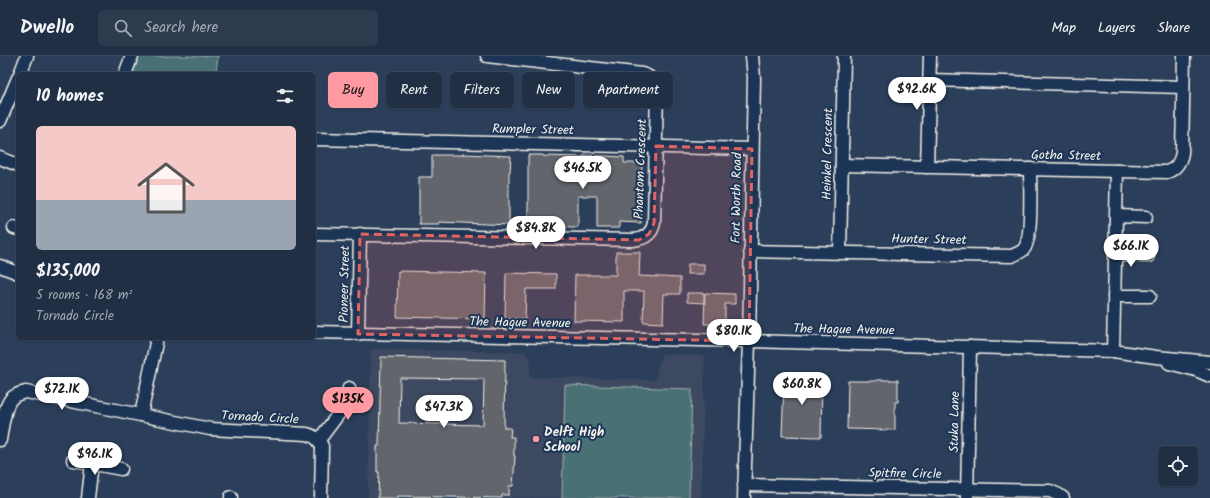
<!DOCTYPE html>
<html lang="en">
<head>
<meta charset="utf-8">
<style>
	:root { --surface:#202f44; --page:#2d3b4f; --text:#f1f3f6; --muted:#a2a9b2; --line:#3d4a5d; --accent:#ff9aa2 }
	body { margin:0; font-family:Kalam,sans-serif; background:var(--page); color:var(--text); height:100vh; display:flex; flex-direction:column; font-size:15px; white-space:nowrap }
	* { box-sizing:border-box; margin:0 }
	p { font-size:13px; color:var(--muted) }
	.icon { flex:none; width:22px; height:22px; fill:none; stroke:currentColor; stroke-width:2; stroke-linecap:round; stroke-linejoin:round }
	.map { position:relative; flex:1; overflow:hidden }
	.side { position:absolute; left:16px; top:16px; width:300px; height:268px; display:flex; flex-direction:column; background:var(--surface); border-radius:6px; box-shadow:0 1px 3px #0004,0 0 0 1px var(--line) }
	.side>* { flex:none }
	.banner { position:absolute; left:328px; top:16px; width:380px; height:36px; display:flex; gap:8px }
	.fabs { position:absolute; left:1158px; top:390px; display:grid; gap:8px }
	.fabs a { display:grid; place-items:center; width:40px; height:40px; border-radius:6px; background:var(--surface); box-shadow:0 1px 3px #0004,0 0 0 1px var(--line); font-size:20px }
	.price { position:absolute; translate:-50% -34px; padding:0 9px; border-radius:14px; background:#fff; color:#222; font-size:13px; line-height:26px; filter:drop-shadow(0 1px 2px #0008) }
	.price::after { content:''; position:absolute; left:50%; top:24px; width:12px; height:9px; margin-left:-6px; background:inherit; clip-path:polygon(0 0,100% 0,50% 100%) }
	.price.selected { background:var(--accent); color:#111 }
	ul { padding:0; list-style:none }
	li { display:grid; align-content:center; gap:8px; height:212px; padding:0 20px }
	li span { display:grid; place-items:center; height:124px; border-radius:6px; color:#555 }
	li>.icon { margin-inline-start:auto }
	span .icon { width:72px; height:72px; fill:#fffc; stroke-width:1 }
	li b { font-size:17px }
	h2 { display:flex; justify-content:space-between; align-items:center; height:48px; padding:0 20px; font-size:17px }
	.chip { padding:0 14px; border-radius:6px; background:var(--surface); box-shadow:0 1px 3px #0004,0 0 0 1px var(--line); font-size:14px; line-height:36px }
	.chip.selected { background:var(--accent); color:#111 }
	header { display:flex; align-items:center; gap:24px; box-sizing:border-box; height:56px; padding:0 20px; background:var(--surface); border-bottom:1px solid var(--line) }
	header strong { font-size:19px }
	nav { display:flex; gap:22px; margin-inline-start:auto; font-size:14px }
	.search { width:280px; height:36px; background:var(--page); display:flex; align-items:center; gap:10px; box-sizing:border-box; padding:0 14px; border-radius:6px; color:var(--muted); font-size:15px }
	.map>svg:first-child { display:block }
</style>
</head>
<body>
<header>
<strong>Dwello</strong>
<div class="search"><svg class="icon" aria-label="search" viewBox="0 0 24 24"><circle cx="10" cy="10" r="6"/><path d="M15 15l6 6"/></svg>Search here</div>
<nav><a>Map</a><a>Layers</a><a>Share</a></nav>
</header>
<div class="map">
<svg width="1210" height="442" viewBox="0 0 1210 442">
	<rect width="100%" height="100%" fill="#2b3f5b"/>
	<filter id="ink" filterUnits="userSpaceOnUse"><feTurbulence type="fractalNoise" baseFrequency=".025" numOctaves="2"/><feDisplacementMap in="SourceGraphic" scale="8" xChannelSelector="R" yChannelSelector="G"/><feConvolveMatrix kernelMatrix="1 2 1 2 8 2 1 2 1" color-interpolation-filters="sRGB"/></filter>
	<g filter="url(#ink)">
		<polygon fill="#3c4a60" points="371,293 524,296 531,303 529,321 655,324 661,298 705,300 701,442 368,442"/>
		<g fill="#4a7074" stroke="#9fb0ae">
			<polygon points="138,0 218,0 216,18 130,18"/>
			<polygon points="565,329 692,333 689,442 562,442"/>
		</g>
		<g fill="#62656c" stroke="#f4f1e8" fill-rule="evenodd">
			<polygon points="463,98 511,100 510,116 509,116 509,169 439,166 439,168 419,168 419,121 432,121 432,99 463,99"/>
			<polygon points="528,99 543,99 543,100 584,101 584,99 624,101 624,107 642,107 641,167 619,166 619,172 597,172 597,140 578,140 578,171 528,170"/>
			<polygon points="616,196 640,196 639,220 680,222 680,238 664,238 663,267 643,266 644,235 624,235 624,266 574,265 575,219 616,219"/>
			<polygon points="688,208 704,208 704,218 687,218"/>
			<polygon points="398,215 486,217 485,263 397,261"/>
			<polygon points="506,217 556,218 556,233 526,233 525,263 505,263"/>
			<polygon points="687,237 704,237 704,247 687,246"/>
			<polygon points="705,237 735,238 735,248 725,248 725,268 704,268"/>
			<path d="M381,301L505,304L504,372H511L510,381H514V400H515L513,430H509V439H502V442L398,440V442H378L379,416H377V390H379ZM400,322L484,323L483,369L399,367Z"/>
			<polygon points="788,318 819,319 818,328 822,327 821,381 782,380 784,326 788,326"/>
			<polygon points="876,324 898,324 898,346 895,346 895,374 847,373 848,325 876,325"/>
		</g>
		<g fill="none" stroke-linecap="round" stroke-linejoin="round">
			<g stroke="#f4f1e8" stroke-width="15">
				<g id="minor">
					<polyline points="20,18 27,0"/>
					<polyline points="125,18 132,0"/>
					<polyline points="929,24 1183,31"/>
					<polyline points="0,65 18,22"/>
					<polyline points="314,83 752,93"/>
					<polyline points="0,102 18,109"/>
					<path d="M842,109L1167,116C1176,113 1180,107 1182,97L1184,0"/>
					<polyline points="927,111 930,0"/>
					<polyline points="1116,160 1146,161"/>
					<polyline points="14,172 18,173"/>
					<path d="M314,178L633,184C644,183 652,178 654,167L657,34C655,26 651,20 642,18L487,0"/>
					<path d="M750,195L1012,200C1015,198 1020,197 1023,194C1033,185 1030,129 1030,113"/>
					<polyline points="840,197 844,0"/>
					<polyline points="1115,199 1148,200"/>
					<polyline points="0,210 18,217"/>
					<polyline points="1114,240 1150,240"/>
					<polyline points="314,276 749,285 1113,295 1156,301 1210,306"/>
					<polyline points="358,278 360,178"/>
					<polyline points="1113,295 1117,115"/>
					<polyline points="1169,307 1196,314 1210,320"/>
					<polyline points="141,359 157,282"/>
					<path d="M0,384C2,373 4,351 11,343C15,338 21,337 26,336L210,373L307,378C315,380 318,383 322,390L321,442"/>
					<polyline points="319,384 340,356 344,350 349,332"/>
					<polyline points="73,404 121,413"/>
					<polyline points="744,429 1050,435 1059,439 1063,442"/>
					<polyline points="88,442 92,407"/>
					<polyline points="231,442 231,441"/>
					<polyline points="744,442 749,285 754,22 752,0"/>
					<polyline points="967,442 970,291"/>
				</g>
			</g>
			<use href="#minor" stroke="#1d3557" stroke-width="12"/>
		</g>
	</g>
	<path fill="#df6462" fill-opacity="0.2" stroke="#df6462" stroke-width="3" stroke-dasharray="8 5" stroke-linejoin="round" d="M656,90L752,93L749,285L358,278L360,178L639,184L649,178L654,167Z"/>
	<circle fill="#ff9aa2" stroke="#1d3557" stroke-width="1.5" cx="536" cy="383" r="4"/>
	<g text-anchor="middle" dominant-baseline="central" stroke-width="4" stroke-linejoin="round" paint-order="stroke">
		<g font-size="13" fill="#f4f1e8" stroke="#1d3557">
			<text transform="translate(533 74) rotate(1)">Rumpler Street</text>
			<text transform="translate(828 98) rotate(-89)">Heinkel Crescent</text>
			<text transform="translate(1066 100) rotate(1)">Gotha Street</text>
			<text transform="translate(641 113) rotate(-88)">Phantom Crescent</text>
			<text transform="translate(737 142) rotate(-89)">Fort Worth Road</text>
			<text transform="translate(929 184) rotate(1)">Hunter Street</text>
			<text transform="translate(345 228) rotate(-89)">Pioneer Street</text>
			<text transform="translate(520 267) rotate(1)">The Hague Avenue</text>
			<text transform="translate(844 274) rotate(1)">The Hague Avenue</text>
			<text transform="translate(260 362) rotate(3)">Tornado Circle</text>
			<text transform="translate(955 366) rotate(-89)">Stuka Lane</text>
			<text transform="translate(905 418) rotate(1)">Spitfire Circle</text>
		</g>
		<g font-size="13" font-weight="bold" fill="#f4f1e8" stroke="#1d3557" text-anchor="start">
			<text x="544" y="376">Delft High<tspan x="544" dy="15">School</tspan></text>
		</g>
	</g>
</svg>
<div class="fabs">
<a><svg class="icon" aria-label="locate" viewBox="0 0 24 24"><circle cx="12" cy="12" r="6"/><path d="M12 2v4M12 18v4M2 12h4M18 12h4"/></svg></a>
</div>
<b class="price" style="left:917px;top:55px">$92.6K</b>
<b class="price" style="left:583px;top:134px">$46.5K</b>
<b class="price" style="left:536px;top:194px">$84.8K</b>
<b class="price" style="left:1131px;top:212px">$66.1K</b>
<b class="price" style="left:734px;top:297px">$80.1K</b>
<b class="price" style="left:802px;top:350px">$60.8K</b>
<b class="price" style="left:62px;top:355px">$72.1K</b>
<b class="price selected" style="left:348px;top:365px">$135K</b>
<b class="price" style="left:444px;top:373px">$47.3K</b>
<b class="price" style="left:95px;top:420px">$96.1K</b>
<div class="banner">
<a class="chip selected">Buy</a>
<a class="chip">Rent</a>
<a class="chip">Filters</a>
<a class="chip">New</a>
<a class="chip">Apartment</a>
</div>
<section class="side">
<h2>10 homes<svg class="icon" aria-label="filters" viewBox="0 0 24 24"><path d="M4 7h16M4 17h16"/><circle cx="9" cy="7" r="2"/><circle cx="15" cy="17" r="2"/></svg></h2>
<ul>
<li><span style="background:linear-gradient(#f6c9c9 60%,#9aa5b1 0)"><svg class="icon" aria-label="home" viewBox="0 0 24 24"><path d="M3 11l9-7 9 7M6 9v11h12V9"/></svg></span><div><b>$135,000</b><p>5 rooms · 168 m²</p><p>Tornado Circle</p></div></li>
</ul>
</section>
</div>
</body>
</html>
